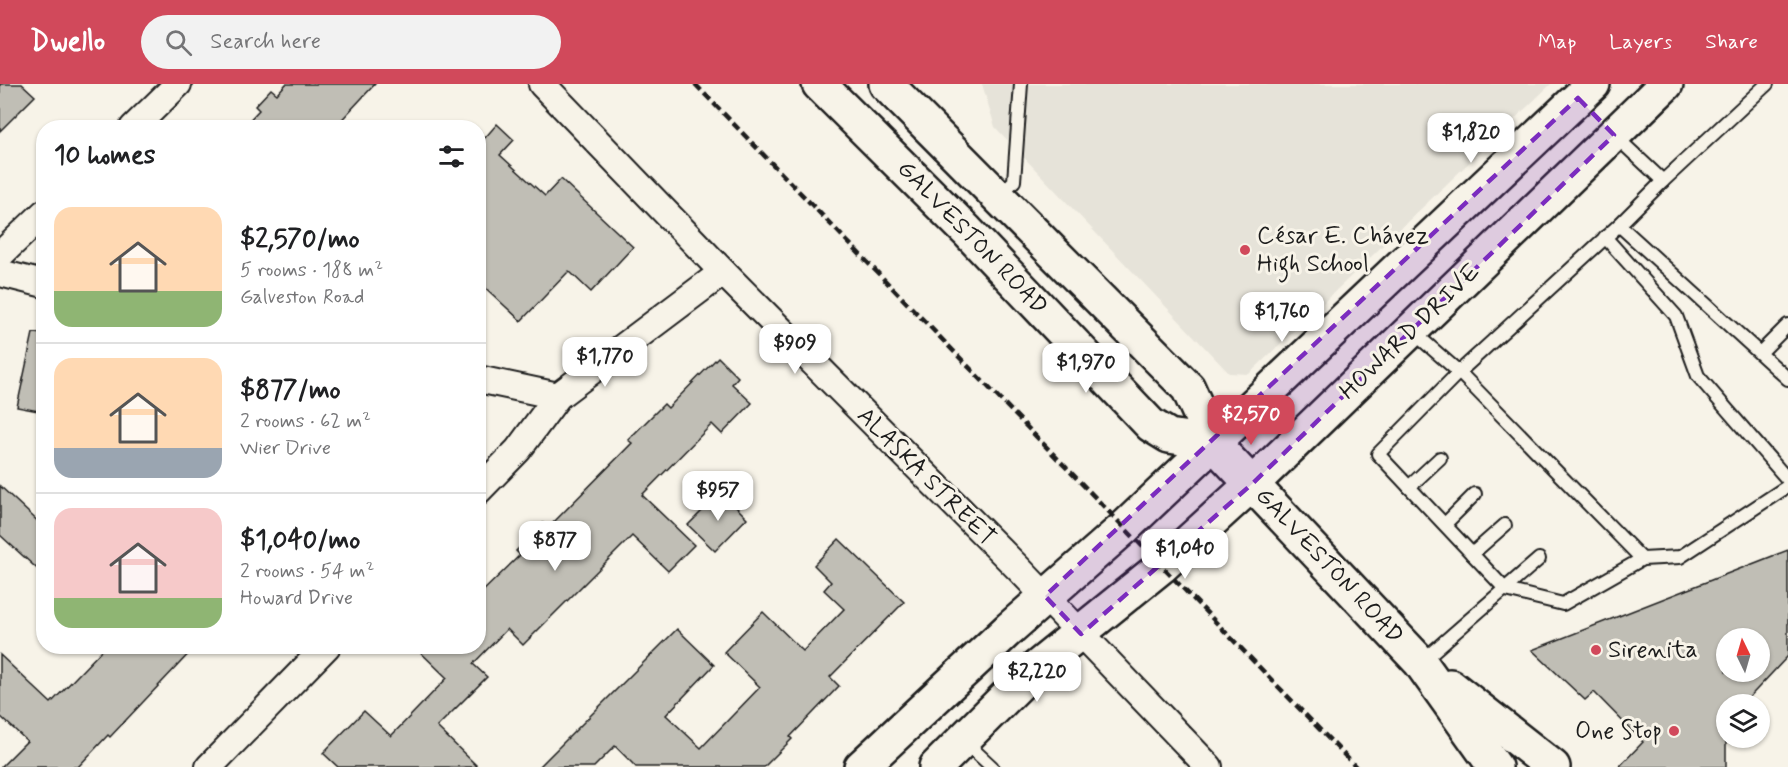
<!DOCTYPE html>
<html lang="en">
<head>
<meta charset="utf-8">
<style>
	:root { --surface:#fff; --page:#f2f2f2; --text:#202124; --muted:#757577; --line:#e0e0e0; --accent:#d1495b }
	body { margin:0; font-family:Mynerve,sans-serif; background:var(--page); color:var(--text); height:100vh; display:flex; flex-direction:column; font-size:22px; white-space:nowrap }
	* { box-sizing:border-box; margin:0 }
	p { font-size:20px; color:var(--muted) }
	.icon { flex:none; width:33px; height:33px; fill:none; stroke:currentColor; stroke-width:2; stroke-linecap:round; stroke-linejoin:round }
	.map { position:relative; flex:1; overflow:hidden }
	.drawer { position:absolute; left:36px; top:36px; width:450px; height:534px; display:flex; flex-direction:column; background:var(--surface); border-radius:24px; box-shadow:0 2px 4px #0004 }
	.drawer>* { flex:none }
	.needle { width:39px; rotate:355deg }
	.fabs { position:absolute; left:1716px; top:544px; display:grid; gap:12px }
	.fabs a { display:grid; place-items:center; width:54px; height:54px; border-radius:50%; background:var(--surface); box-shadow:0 2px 4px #0004; font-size:30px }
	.price { position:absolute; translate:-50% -51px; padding:0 14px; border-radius:12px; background:#fff; color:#222; font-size:20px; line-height:39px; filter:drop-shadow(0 2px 3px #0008) }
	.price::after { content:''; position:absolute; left:50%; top:36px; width:18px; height:14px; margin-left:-9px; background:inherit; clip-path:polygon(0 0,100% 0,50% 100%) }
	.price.selected { background:var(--accent); color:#fff }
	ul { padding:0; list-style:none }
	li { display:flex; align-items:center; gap:18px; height:150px; padding:0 18px }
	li+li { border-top:2px solid var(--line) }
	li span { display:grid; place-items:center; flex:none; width:168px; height:120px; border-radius:18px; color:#555 }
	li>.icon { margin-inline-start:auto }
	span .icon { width:72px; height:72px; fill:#fffc; stroke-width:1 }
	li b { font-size:26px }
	h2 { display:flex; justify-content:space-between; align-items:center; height:72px; padding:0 18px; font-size:26px }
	header { display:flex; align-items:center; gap:36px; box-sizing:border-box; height:84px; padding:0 30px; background:var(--accent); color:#fff }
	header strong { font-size:28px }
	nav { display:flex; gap:33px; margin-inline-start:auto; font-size:21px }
	.search { width:420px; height:54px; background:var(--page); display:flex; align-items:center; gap:15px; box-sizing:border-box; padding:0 21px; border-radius:33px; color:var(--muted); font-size:22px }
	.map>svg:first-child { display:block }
</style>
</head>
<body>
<header>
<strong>Dwello</strong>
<div class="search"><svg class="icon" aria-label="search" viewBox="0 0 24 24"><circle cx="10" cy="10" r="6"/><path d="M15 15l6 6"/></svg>Search here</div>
<nav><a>Map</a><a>Layers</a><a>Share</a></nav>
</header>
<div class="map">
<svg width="1788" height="683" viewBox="0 0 1788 683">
	<rect width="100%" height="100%" fill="#f7f3e8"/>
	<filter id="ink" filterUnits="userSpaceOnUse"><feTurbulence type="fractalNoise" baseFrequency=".0167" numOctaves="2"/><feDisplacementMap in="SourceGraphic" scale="12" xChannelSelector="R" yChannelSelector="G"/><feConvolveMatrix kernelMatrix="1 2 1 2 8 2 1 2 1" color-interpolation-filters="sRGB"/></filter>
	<g filter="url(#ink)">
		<polygon fill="#e6e3d9" points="982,0 1551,0 1249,290 1229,289 995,43"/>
		<g fill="#c0beb5" stroke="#1c1c1c" stroke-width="1.5" fill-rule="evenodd">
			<polygon points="0,0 22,0 35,12 0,47"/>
			<polygon points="286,0 375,0 334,44 242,44 259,26 255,22 271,5 277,10"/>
			<polygon points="497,40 514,56 500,71 545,112 561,95 633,163 591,208 569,187 521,237 478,197 478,50 484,55"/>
			<polygon points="33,249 44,250 44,328 17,323"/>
			<polygon points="718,273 738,293 732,300 752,319 722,350 712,340 642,411 694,461 668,487 632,452 523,561 507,545 473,580 487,593 437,643 478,683 338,683 323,669 364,627 391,652 447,594 414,562 478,562 478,512 520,471 516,467 543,439 548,444 632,359 628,356 664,320 668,324"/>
			<polygon points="0,402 44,443 44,491 0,451"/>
			<polygon points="721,408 747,434 715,467 688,441"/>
			<polygon points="839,455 904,518 830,593 839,602 790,653 792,655 764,683 636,683 615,662 594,683 539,683 677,545 714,581 666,631 701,664 760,603 724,568 763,528 803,567 844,525 824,506 831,498 814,481"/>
			<path d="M1788,466V572L1742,621H1726V683H1619L1643,658L1594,608L1585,616L1532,566ZM1726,555H1760V588H1726Z"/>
			<polygon points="106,562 196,562 110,653 108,651 78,683 1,683 27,657 0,632 0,571 51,619"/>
		</g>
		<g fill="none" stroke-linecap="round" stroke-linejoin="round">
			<g stroke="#1c1c1c" stroke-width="16">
				<g id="service">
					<polyline points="1614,51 1663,97 1767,0"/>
					<polyline points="1000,111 1014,97 1021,0"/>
					<polyline points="1619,141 1788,295"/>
					<polyline points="1605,153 1676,232 1698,292 1788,396"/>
					<polyline points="1412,247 1459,288 1378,370 1506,506 1563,520 1642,475 1459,288 1619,141 1663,97"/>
					<polyline points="1760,269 1788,241"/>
					<polyline points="1409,403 1440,374"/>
					<polyline points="1445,440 1475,410"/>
					<polyline points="1472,470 1505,441"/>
					<polyline points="1642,475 1680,473 1788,402"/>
					<polyline points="1421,578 1539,475"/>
					<polyline points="964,657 992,683"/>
				</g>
			</g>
			<g stroke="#1c1c1c" stroke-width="30">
				<g id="minor">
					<polyline points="542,0 723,188 1019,485 1209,683"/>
					<polyline points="133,44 178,0"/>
					<polyline points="0,171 44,129"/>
					<polyline points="0,189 44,200"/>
					<polyline points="478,295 558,312"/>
					<polyline points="478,407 518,366 558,312 723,188"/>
					<polyline points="209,683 327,562"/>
				</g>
			</g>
			<g stroke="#1c1c1c" stroke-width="38">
				<g id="secondary">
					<polyline points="819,0 967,147 1151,341 1169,352 1213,359"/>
					<polyline points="886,0 1188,304 1213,359 1420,578 1495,683"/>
					<polyline points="1450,602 1553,683"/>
					<polyline points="861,683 1009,545 1125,443 1593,0"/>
					<polyline points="936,683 1031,588 1161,483 1252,400 1666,0"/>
				</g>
			</g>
			<use href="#service" stroke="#f7f3e8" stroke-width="12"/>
			<use href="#minor" stroke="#f7f3e8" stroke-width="26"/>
			<use href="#secondary" stroke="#f7f3e8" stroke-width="33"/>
			<polyline stroke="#1c1c1c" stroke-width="4.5" stroke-dasharray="9 4.5" stroke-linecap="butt" points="695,0 1356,683"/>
		</g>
	</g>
	<path fill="#7b2cbf" fill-opacity="0.2" stroke="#7b2cbf" stroke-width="4.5" stroke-dasharray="12 8" stroke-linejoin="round" d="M1578,14L1614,51L1252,400L1081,550L1045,512Z"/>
	<g fill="#d1495b" stroke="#f7f3e8" stroke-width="2">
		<circle cx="1245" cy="166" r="6"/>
		<circle cx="1596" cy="566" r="6"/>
		<circle cx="1674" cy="647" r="6"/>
	</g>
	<g text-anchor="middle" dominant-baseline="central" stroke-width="6" stroke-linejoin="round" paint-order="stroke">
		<g font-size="24" fill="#1c1c1c" stroke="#f7f3e8" text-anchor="start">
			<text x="1257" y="152">César E. Chávez<tspan x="1257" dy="28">High School</tspan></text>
			<text x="1608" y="566">Sirenita</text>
			<text x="1662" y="647" text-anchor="end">One Stop</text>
		</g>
		<g font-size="24" fill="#1c1c1c" stroke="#f7f3e8">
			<text transform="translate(972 154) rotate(46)">GALVESTON ROAD</text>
			<text transform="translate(1410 248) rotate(-44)">HOWARD DRIVE</text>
			<text transform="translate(926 393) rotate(45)">ALASKA STREET</text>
			<text transform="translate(1329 482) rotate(47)">GALVESTON ROAD</text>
		</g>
	</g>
</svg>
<div class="fabs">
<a><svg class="needle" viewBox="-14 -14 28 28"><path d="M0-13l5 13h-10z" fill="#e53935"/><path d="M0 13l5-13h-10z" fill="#757577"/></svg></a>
<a><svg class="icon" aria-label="layers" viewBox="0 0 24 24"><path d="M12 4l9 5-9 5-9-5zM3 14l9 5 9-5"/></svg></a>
</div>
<b class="price" style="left:1471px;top:80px">$1,820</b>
<b class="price" style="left:1282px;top:259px">$1,760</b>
<b class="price" style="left:795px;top:291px">$909</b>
<b class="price" style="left:605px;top:304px">$1,770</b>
<b class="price" style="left:1086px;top:310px">$1,970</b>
<b class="price selected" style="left:1251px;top:362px">$2,570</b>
<b class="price" style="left:718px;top:438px">$957</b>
<b class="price" style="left:555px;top:488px">$877</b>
<b class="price" style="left:1185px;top:496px">$1,040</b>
<b class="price" style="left:1037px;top:619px">$2,220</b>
<section class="drawer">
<h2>10 homes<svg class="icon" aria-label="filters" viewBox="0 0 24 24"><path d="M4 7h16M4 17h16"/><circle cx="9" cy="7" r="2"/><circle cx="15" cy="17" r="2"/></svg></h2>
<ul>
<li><span style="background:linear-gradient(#ffd9b3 70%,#8fb573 0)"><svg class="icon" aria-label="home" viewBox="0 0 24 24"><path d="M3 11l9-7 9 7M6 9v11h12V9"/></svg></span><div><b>$2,570/mo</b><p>5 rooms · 188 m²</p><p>Galveston Road</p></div></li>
<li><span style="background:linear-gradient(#ffd9b3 75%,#9aa5b1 0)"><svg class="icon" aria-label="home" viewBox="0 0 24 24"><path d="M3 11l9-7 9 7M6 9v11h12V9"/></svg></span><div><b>$877/mo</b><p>2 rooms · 62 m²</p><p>Wier Drive</p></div></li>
<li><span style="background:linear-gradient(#f6c9c9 75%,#8fb573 0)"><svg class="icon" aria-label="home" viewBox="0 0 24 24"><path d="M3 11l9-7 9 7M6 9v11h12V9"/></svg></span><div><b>$1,040/mo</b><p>2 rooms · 54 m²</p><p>Howard Drive</p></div></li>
</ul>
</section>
</div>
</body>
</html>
